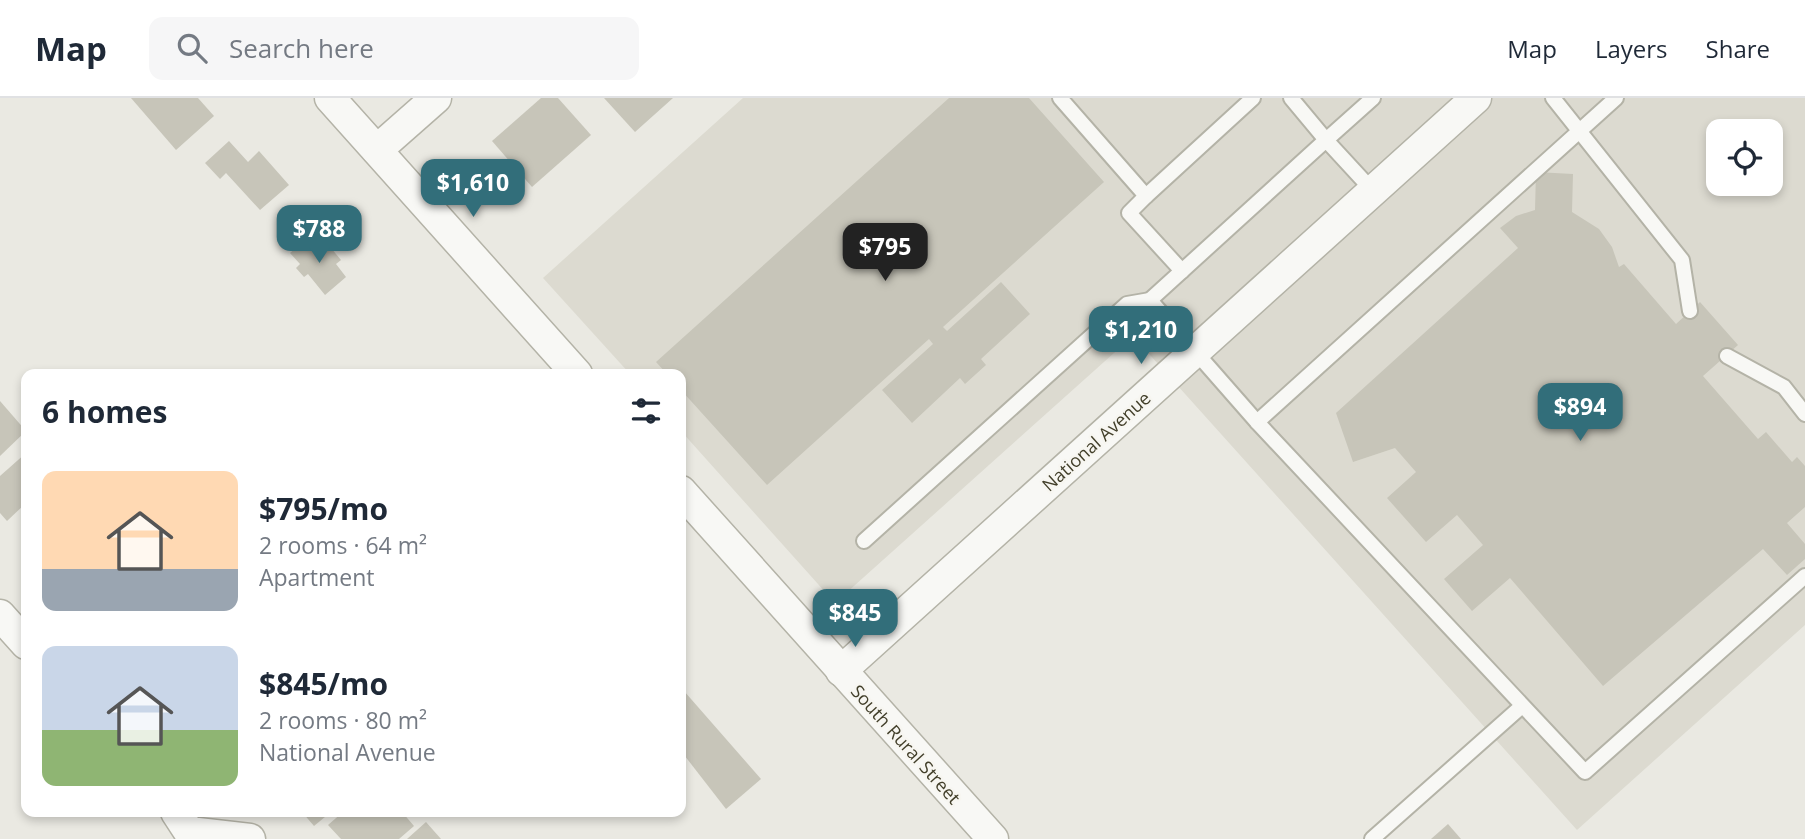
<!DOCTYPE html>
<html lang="en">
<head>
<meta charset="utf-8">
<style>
	:root { --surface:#fff; --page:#f6f6f7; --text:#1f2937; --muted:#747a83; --line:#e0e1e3; --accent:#326e7a }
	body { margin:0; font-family:"Open Sans",sans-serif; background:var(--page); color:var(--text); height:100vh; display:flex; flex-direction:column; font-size:26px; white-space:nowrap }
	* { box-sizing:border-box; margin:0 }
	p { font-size:23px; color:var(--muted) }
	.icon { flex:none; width:38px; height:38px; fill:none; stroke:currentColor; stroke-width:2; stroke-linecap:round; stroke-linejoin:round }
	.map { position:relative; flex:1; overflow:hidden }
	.drawer { position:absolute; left:21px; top:271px; width:665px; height:448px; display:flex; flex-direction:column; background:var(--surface); border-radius:14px; box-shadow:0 4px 10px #0003 }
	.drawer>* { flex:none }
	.fabs { position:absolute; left:1706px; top:21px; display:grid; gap:14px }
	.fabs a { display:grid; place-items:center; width:77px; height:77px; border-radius:14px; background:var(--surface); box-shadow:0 4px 10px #0003; font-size:35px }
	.price { position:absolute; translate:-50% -60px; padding:0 16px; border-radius:14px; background:var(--accent); color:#fff; font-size:23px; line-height:46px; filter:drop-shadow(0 2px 4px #0008) }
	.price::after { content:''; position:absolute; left:50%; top:42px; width:21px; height:16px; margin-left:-10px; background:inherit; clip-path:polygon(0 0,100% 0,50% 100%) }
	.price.active { background:#222; color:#fff }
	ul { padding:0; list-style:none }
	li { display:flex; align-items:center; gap:21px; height:175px; padding:0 21px }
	li span { display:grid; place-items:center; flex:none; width:196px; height:140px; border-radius:14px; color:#555 }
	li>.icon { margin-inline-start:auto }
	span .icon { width:84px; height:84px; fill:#fffc; stroke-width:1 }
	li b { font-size:30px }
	h2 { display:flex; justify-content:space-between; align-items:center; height:84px; padding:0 21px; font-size:30px }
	header { display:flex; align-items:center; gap:42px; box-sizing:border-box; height:98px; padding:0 35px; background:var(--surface); border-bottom:2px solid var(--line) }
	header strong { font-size:33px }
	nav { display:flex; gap:38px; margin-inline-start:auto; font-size:24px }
	.search { width:490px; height:63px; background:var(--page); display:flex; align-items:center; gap:18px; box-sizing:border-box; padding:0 24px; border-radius:14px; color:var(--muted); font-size:26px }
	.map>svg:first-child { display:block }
</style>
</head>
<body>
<header>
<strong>Map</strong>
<div class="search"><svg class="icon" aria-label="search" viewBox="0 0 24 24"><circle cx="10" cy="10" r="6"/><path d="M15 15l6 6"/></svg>Search here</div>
<nav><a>Map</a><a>Layers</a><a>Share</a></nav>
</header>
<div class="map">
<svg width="1805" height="741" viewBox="0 0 1805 741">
	<rect width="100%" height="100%" fill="#eae9e2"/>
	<path fill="#dcdad0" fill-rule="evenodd" d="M743,0H1805V527L1577,732L1133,238L835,505L681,333V276H630L543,180ZM1718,33H1771V86H1718Z"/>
	<g fill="#c7c5b9">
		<polygon points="131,0 198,0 214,18 176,52"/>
		<polygon points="541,0 558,0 591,37 532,89 492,43"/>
		<polygon points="604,0 673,0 635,34"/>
		<polygon points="949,0 1029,0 1104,84 943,229 947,233 1001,184 1030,216 981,261 986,267 965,286 960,280 912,325 882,292 933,246 929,241 767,387 681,292 681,276 667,276 656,264"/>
		<polygon points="229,43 248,64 259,53 289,87 260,112 226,75 220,81 205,65"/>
		<polygon points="1536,74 1573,76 1572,114 1599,131 1612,149 1619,169 1624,166 1676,226 1700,204 1738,247 1703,278 1758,341 1766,334 1792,364 1797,359 1805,368 1805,409 1787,425 1805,446 1805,461 1787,477 1763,451 1603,588 1510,480 1472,513 1444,481 1483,447 1457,417 1426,444 1387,400 1416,374 1395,350 1353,364 1336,315 1518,150 1500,130 1516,118 1535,112"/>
		<polygon points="310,138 326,154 331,150 341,162 336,166 346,179 325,197 308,176 304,179 296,170 300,166 290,155"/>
		<polygon points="0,303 26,333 0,358"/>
		<polygon points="26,355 26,405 7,423 0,415 0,378"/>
		<polygon points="684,593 761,681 726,711 681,653 681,595"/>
		<polygon points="302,714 331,714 314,728"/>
		<polygon points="343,714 402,714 414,728 399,741 341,741 328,727"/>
		<polygon points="426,724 441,741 407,741"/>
		<polygon points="1448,726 1461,741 1431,741"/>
	</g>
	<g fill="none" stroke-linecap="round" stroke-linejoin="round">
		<g stroke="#b4b3a7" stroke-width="18">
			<g id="service">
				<polyline points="1060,0 1146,98 1129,115 1182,173"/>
				<polyline points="1291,0 1326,42 1373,0"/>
				<polyline points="1553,0 1682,162 1690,213"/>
				<polyline points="1373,93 1326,42 1150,202 1257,324 1585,674 1805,478"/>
				<polyline points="1146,98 1253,0"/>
				<polyline points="1727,258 1784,289 1805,316"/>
				<polyline points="1257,324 1616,0"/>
				<polyline points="864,443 1127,206 1150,202"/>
				<polyline points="1372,741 1522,608"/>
			</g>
		</g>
		<g stroke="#b4b3a7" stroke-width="33">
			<g id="minor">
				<polyline points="330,0 577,276"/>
				<polyline points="377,52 436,0"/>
				<polyline points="681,393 993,741"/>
				<polyline points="0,517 26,546"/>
				<polyline points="841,573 1476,0"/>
				<polyline points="176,714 189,734 250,741"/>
			</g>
		</g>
		<use href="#service" stroke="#f8f8f5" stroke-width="14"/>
		<use href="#minor" stroke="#f8f8f5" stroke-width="30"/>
	</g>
	<g text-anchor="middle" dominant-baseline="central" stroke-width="5" stroke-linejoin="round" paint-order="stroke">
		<g font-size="18" fill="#423f2a" stroke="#f7f6f1">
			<text transform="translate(1096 343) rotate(-42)">National Avenue</text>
			<text transform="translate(906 646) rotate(48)">South Rural Street</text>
		</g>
	</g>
</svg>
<div class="fabs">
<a><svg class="icon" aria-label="locate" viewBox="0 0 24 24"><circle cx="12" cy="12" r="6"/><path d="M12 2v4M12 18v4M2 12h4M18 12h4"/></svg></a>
</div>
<b class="price" style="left:473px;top:121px">$1,610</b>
<b class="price" style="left:319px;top:167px">$788</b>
<b class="price active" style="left:885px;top:185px">$795</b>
<b class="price" style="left:1141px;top:268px">$1,210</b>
<b class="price" style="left:1580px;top:345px">$894</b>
<b class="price" style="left:855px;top:551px">$845</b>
<section class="drawer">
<h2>6 homes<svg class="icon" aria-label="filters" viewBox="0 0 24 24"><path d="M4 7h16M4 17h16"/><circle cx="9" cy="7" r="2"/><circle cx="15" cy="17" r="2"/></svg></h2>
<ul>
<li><span style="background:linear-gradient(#ffd9b3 70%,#9aa5b1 0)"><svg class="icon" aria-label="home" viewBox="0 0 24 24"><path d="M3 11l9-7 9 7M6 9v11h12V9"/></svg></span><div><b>$795/mo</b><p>2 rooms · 64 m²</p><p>Apartment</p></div></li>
<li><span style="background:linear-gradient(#c9d6e8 60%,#8fb573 0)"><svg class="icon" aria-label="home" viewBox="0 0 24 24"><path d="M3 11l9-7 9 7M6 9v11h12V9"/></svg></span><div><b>$845/mo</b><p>2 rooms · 80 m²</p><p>National Avenue</p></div></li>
</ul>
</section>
</div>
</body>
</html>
